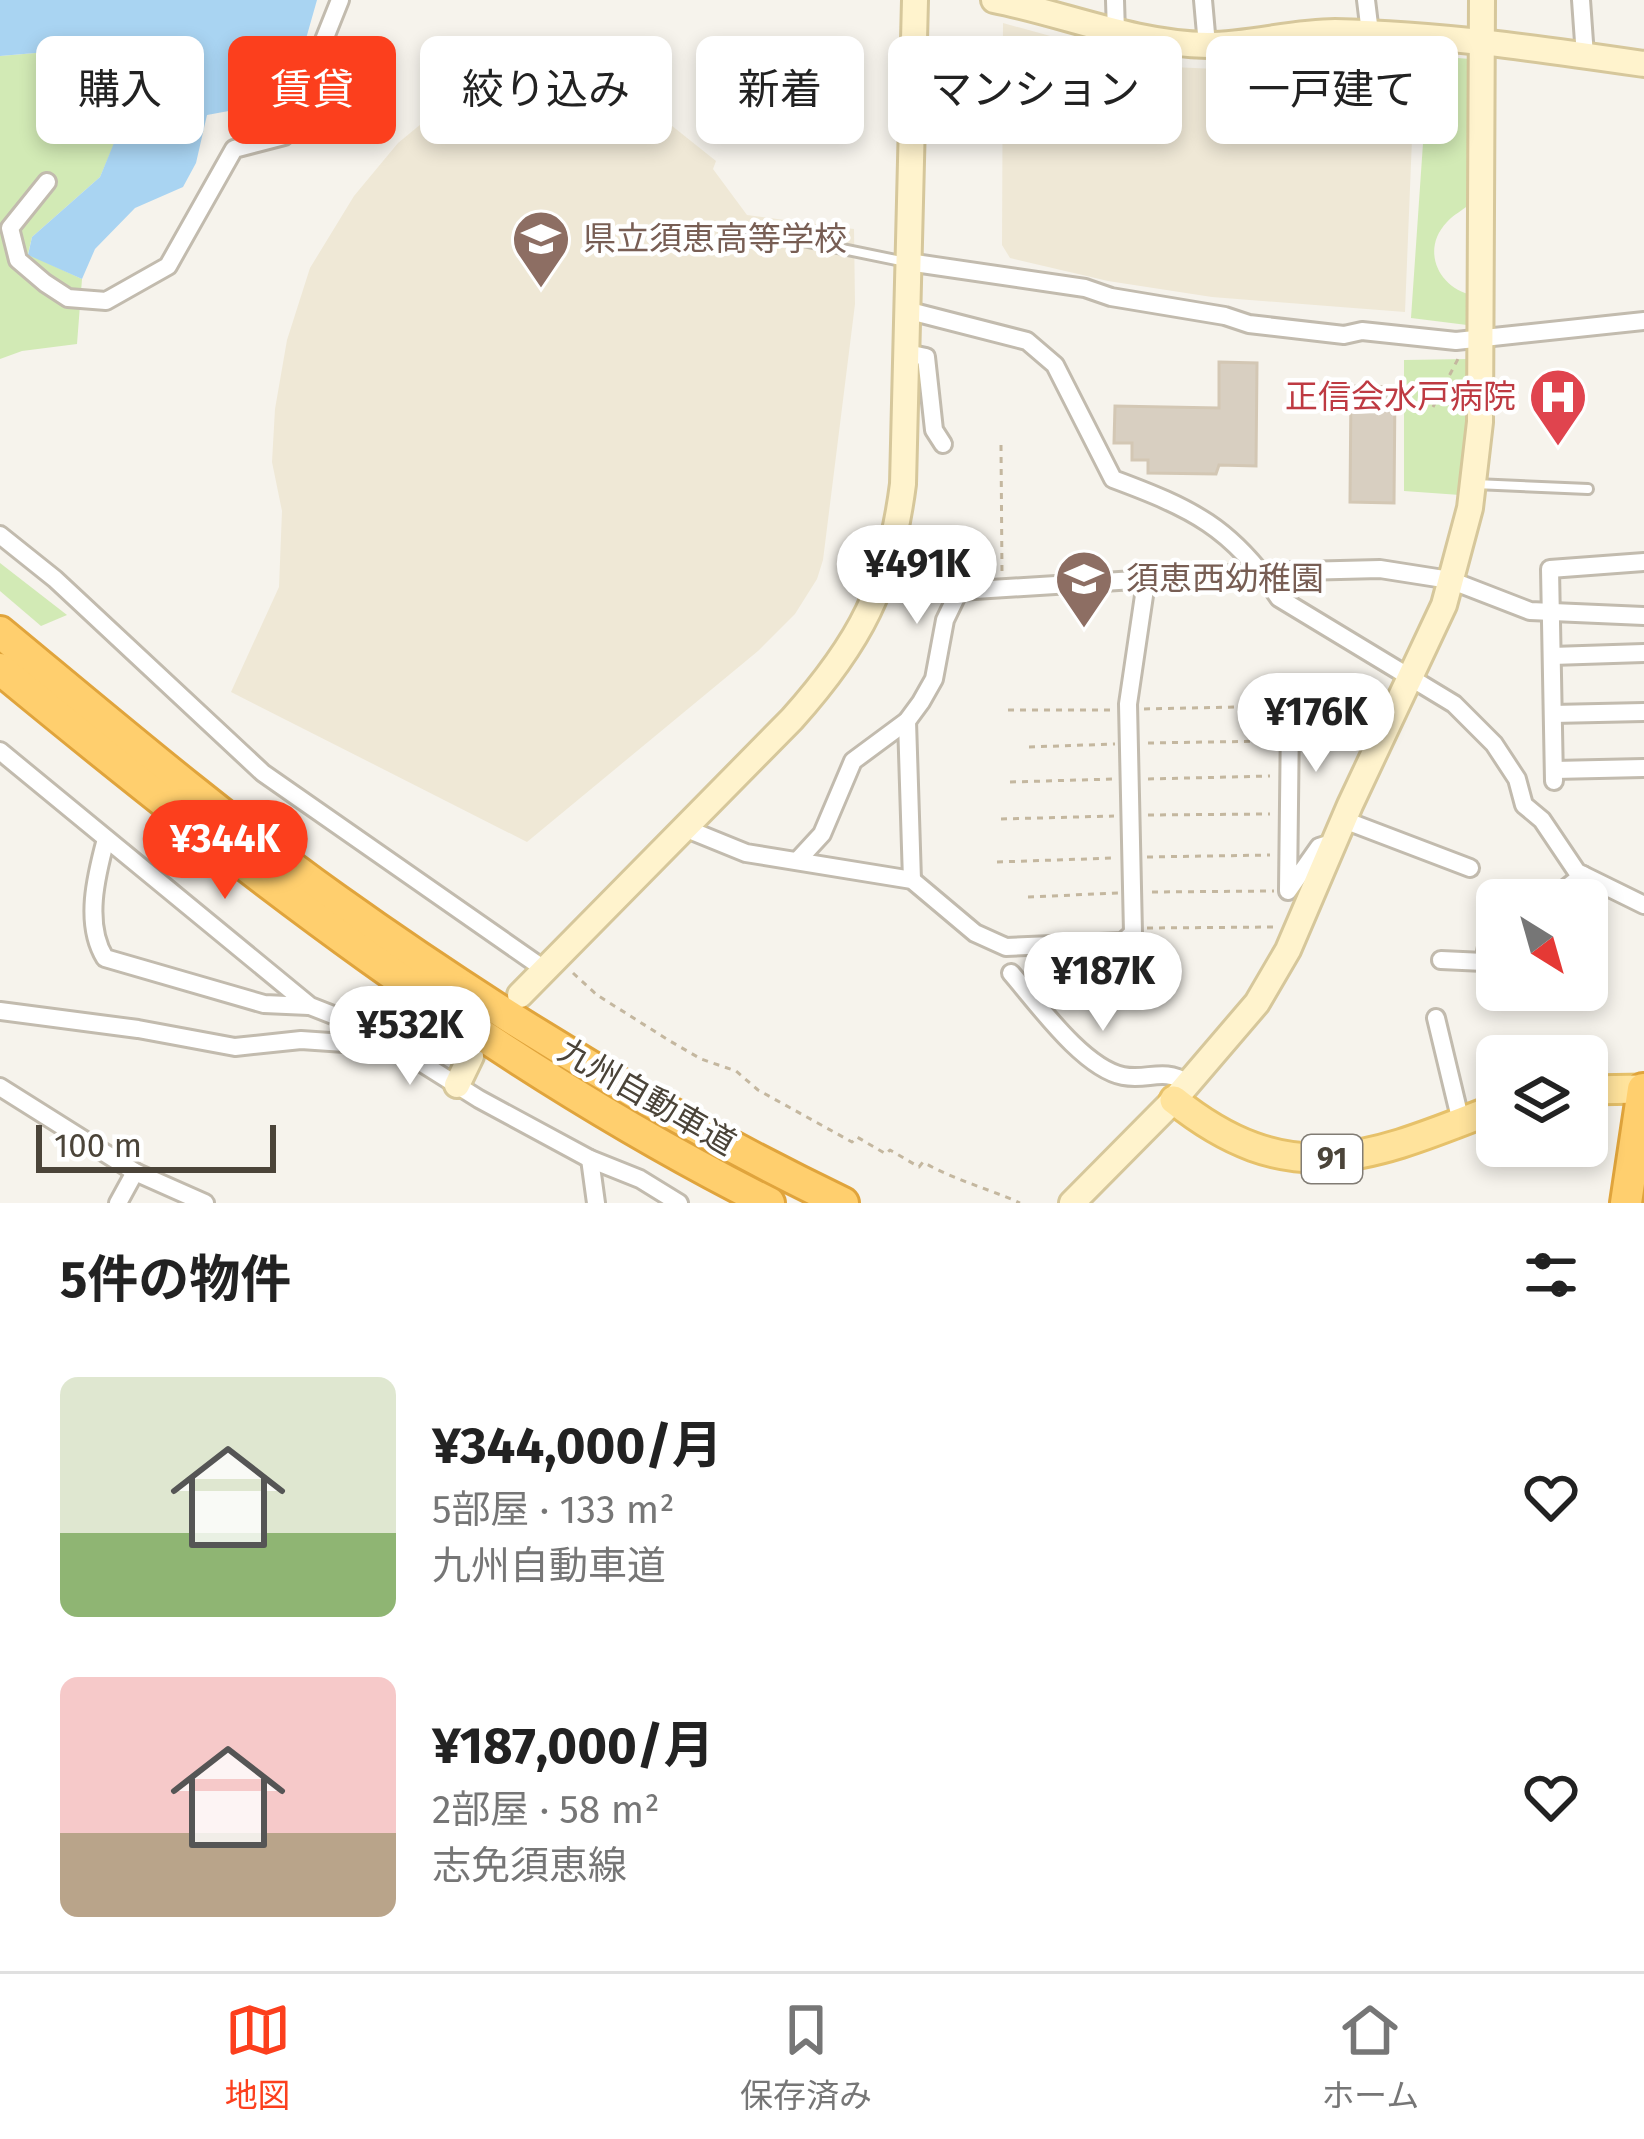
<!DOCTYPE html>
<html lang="ja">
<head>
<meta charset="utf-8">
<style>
	:root { --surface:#fff; --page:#f6f6f6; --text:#222; --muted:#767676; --line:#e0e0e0; --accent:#fc3f1d }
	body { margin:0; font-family:"Fira Sans","Noto Sans JP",sans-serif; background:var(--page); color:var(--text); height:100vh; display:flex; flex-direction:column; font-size:45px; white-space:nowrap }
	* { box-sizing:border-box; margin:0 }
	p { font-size:39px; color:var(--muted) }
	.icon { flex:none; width:66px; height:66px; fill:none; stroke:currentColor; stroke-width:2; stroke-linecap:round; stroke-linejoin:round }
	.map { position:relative; height:1203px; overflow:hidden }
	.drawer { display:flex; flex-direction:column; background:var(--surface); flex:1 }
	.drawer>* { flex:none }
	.guide { position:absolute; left:36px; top:36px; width:1572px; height:108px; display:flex; gap:24px }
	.needle { width:78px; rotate:143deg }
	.fabs { position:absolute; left:1476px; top:879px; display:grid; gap:24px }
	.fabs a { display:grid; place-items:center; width:132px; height:132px; border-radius:18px; background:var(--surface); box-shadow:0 6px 18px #0003; font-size:60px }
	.scale { position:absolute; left:36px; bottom:30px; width:240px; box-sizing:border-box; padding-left:12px; border:6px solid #4b4439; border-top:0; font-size:33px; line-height:42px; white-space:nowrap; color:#4b4439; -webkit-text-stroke:9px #fff; paint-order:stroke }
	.price { position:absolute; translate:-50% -102px; padding:0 27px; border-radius:42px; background:#fff; color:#222; font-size:39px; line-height:78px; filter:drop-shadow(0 3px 6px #0008) }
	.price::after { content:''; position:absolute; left:50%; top:72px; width:36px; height:27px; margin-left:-18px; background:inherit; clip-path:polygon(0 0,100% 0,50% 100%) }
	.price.active { background:var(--accent); color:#fff }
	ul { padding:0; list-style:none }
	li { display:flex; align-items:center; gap:36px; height:300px; padding:0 60px }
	li span { display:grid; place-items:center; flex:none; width:336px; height:240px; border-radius:18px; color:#555 }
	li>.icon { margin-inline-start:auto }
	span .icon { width:144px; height:144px; fill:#fffc; stroke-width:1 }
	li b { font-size:51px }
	h2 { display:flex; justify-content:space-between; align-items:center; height:144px; padding:0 60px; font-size:51px }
	.pill { padding:0 42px; border-radius:18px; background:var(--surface); box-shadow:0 6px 18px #0003; font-size:42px; line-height:108px }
	.pill.active { background:var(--accent); color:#fff }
	.dock { display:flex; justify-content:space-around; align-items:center; height:168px; border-top:3px solid var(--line); background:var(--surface); font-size:33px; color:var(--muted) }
	.dock a { display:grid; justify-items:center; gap:6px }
	.dock .active { color:var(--accent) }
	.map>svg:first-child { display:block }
</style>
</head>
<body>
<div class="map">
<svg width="1644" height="1203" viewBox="0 0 1644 1203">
	<rect width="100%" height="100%" fill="#f6f3ec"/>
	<g fill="#efe8d6">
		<polygon points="1003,23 1072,42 1128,65 1397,77 1414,89 1405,312 1212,297 1108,281 1010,258 1002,245"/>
		<polygon points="546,43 572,46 716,161 713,169 747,215 854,229 855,304 823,560 817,579 795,614 758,651 527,842 231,692 279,587 282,511 272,462 275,409 287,340 310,268 354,196 398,143 478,77"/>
	</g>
	<g fill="#d2eab5">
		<polygon points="47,52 110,84 124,121 100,177 32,237 28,254 82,279 77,344 22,351 0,359 0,56"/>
		<path d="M1429,56L1471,59L1470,204C1463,210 1453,215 1447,222C1420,250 1439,289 1473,295L1475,326L1411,318Z"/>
		<polygon points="1469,359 1470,428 1460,495 1404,491 1404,360"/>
		<polygon points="0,563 67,615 41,626 0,591"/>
	</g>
	<path fill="#a9d4f2" d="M0,0H317L286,109C270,118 260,120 245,108L207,115L196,163L183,187L135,208L95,249L82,279L28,255L32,237L100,177L123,121L110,84L84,68L64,73L47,52L0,56Z"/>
	<g fill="#d8cfc1" stroke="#d3c7b4" stroke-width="3">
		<polygon points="1219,362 1257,363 1256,466 1219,465 1216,474 1148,473 1148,460 1132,460 1132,443 1114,443 1115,406 1219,408"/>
		<polygon points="1351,386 1395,387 1394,503 1350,502"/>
	</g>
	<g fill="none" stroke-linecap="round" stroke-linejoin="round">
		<g stroke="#c2bbae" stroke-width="14">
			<g id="lane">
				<polyline points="745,229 906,262"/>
				<polyline points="1475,484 1588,489"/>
			</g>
		</g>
		<g stroke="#c2bbae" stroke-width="22">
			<g id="street">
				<polyline points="1115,0 1116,33"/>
				<polyline points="1203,0 1207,45"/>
				<polyline points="1366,0 1370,33"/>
				<polyline points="1581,0 1585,56"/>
				<polyline points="47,182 10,228 18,260 45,283 68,298 106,301 168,266 234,149 284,136 304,119 324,40 340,0"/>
				<polyline points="908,262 1085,288 1111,297 1225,316 1249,324 1344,335 1362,331 1456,341 1644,321"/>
				<path d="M906,310L1027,341L1055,365L1113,479C1191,508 1232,527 1279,598L1454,704L1494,744L1517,779L1524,805L1542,820L1577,872L1644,905"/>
				<polyline points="907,353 926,357 934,430 943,444"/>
				<polyline points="0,535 55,579 263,773 544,969"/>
				<polyline points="1552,656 1644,653"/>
				<polyline points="1553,714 1644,712"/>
				<polyline points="1290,718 1288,891 1319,847 1335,842"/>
				<polyline points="907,721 912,880"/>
				<polyline points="0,751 310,1006 366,1028 479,1099 590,1159 640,1179 679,1203"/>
				<polyline points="1554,770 1644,768"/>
				<polyline points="1554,781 1550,569 1644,562"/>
				<polyline points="1344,820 1470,868"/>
				<polyline points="682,827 746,853 912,880 975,933 1006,947 1123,942 1133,933 1128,704 1146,582"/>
				<path d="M106,839C96,876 84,924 105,958L264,1004L309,1006"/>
				<polyline points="798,860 822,834 853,761 907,721 921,702 934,679 945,620 959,591 1261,572 1380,569 1450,580 1530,611 1644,616"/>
				<polyline points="1551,900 1583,875"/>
				<polyline points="1441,960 1484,962 1491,927 1497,928"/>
				<path d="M1011,973C1037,1003 1083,1068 1123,1076C1149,1081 1162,1067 1188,1083"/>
				<polyline points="0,1011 138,1029 235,1047 301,1040 388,1046"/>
				<polyline points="1436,1018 1461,1122"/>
				<polyline points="0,1087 135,1172 205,1203"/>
				<polyline points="590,1159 596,1203"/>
				<polyline points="118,1203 135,1172"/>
			</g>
		</g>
		<g stroke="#d6c79b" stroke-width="30">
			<g id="secondary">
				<path d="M994,0C1065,14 1134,44 1208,45C1250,45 1293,32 1335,32C1439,34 1541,49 1644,64"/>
				<path d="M520,995L792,719C860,643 890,586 903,484L915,0"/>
				<polyline points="457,1085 471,1056"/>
				<polyline points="1072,1203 1174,1100 1257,1003 1288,950 1350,805 1444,605 1470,508 1480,422 1482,0"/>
			</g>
		</g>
		<g stroke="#e6c16a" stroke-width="33">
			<g id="primary">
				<polyline points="1587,1090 1644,1089"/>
				<path d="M1174,1100C1291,1194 1371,1157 1497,1108"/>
			</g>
		</g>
		<g stroke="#e0a43c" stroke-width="36">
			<g id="highway">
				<path d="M0,632C110,723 219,816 335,899C496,1014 665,1117 843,1203"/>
				<path d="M0,669C241,868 489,1062 769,1203"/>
				<polyline points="1626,1203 1643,1089"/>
			</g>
		</g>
		<g stroke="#c4b79f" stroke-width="3" stroke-dasharray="6 6" stroke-linecap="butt">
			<polyline points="1433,407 1459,357"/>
			<polyline points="1001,445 1002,574"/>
			<polyline points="1144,709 1279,706"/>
			<polyline points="1008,710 1111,710"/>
			<polyline points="1148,743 1271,741"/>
			<polyline points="1029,747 1115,744"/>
			<polyline points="1148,779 1270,776"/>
			<polyline points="1010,782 1114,779"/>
			<polyline points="1148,815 1270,814"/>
			<polyline points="1001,819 1114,816"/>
			<polyline points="1147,857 1270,855"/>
			<polyline points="997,862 1114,858"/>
			<polyline points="1152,892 1274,891"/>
			<polyline points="1028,897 1118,893"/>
			<polyline points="1147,928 1276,927"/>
			<path d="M573,973L597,995L670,1041L701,1059L736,1071L758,1090L852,1142L857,1137L886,1154L890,1150L919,1167L923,1162C954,1180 987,1188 1020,1203"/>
		</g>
		<use href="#lane" stroke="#fff" stroke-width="8"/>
		<use href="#street" stroke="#fff" stroke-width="16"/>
		<use href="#secondary" stroke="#fff3cd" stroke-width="24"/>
		<use href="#primary" stroke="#ffe39c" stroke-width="27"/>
		<use href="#highway" stroke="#ffcf6e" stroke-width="30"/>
	</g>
	<defs>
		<g id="school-pin" transform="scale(3)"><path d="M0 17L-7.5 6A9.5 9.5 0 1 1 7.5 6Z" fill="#8d6e63" stroke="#fff"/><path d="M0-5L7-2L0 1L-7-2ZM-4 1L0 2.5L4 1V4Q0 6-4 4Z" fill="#fff"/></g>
		<g id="hospital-pin" transform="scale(3)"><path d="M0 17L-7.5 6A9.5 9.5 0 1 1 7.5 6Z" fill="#e0444e" stroke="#fff"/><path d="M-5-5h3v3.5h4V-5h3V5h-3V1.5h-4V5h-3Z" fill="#fff"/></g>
	</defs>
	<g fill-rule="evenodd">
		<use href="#school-pin" x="541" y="239"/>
		<use href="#hospital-pin" x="1558" y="397"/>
		<use href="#school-pin" x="1084" y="579"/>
	</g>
	<g text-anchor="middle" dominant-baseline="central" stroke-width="9" stroke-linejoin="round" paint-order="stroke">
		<rect fill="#fff" stroke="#817c74" stroke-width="3" x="1302" y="1135" width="60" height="48" rx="9"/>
		<g font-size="30" font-weight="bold" fill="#4b4439">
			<text x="1332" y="1159">91</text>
		</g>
		<g font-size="33" fill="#785e54" stroke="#fff" text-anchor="start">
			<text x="583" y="239">県立須恵高等学校</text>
			<text x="1126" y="579">須恵西幼稚園</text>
		</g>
		<g font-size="33" fill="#be3a42" stroke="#fff" text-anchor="end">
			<text x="1516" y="397">正信会水戸病院</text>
		</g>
		<g font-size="33" fill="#4b4439" stroke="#fff">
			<text transform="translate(647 1097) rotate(30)">九州自動車道</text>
		</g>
	</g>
</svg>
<div class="fabs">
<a><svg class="needle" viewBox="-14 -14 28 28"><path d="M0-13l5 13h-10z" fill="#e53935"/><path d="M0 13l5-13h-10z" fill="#767676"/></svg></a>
<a><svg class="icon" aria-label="layers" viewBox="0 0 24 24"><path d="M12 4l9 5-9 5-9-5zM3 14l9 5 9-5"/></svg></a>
</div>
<div class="scale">100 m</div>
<b class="price" style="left:917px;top:627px">¥491K</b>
<b class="price" style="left:1316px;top:775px">¥176K</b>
<b class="price active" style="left:225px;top:902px">¥344K</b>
<b class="price" style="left:1103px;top:1034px">¥187K</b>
<b class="price" style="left:410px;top:1088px">¥532K</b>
<div class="guide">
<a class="pill">購入</a>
<a class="pill active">賃貸</a>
<a class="pill">絞り込み</a>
<a class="pill">新着</a>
<a class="pill">マンション</a>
<a class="pill">一戸建て</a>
</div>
</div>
<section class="drawer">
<h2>5件の物件<svg class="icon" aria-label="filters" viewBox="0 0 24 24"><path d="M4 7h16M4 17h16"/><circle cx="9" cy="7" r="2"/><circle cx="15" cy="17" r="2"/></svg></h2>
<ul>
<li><span style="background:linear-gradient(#dfe7d0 65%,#8fb573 0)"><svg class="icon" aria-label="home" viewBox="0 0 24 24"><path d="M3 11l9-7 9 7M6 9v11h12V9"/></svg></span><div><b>¥344,000/月</b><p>5部屋 · 133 m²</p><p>九州自動車道</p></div><svg class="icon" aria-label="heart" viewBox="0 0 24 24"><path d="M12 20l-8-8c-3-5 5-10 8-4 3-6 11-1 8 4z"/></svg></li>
<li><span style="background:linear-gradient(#f6c9c9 65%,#b9a48a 0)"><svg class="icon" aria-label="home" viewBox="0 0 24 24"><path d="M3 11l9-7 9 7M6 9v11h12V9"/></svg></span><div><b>¥187,000/月</b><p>2部屋 · 58 m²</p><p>志免須恵線</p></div><svg class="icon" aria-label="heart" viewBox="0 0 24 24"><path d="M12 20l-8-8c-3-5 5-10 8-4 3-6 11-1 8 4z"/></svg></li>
</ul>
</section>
<nav class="dock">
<a class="active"><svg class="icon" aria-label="map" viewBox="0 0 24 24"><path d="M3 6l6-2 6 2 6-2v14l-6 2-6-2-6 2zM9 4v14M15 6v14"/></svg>地図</a>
<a><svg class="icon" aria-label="saved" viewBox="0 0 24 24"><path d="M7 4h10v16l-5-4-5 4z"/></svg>保存済み</a>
<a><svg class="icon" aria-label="home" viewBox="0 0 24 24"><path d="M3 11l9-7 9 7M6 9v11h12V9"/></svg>ホーム</a>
</nav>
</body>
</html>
